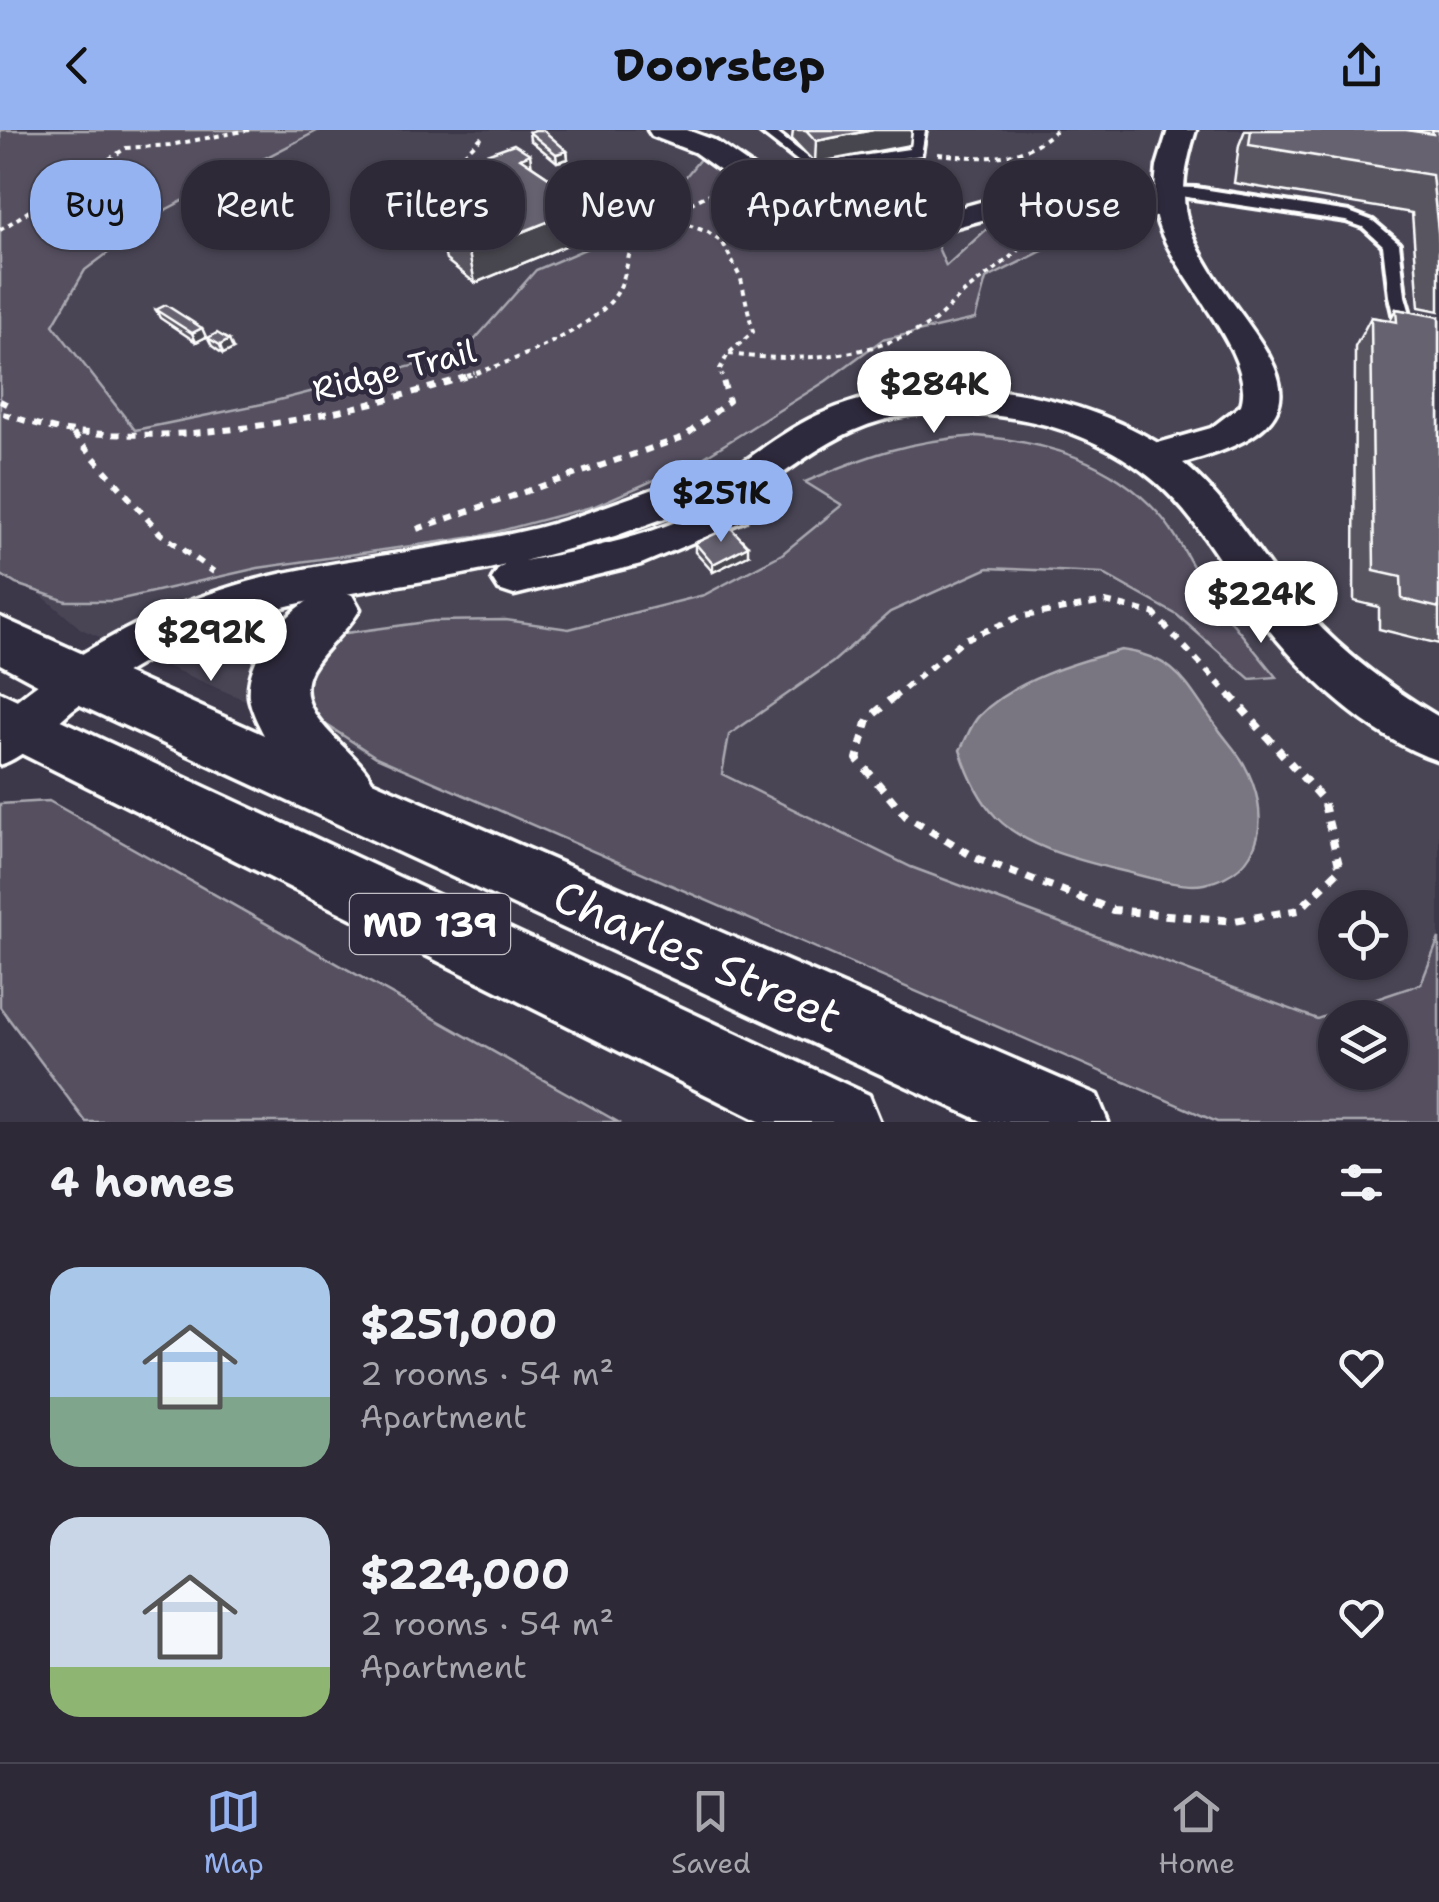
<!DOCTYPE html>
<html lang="en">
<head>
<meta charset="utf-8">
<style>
	:root { --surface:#2d2937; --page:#393542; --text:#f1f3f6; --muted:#a7a6ad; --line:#484552; --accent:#95b2f1 }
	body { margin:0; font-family:"Shantell Sans",sans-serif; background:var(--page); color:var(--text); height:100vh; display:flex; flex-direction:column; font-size:38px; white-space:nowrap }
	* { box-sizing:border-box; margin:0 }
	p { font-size:32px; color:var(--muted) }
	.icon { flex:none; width:55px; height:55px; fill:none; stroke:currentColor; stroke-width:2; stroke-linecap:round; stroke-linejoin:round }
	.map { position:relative; height:992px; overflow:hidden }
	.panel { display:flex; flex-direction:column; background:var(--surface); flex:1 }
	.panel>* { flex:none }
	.guide { position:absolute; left:30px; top:30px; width:1380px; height:90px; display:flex; gap:20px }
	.buttons { position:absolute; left:1318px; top:760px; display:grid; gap:20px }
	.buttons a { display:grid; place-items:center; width:90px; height:90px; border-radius:50%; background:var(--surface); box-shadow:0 2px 8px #0004,0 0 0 2px var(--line); font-size:50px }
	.price { position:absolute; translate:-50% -85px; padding:0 22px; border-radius:35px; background:#fff; color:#222; font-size:32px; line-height:65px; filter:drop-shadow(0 2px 5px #0008) }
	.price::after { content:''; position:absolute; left:50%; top:60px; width:30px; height:22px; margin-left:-15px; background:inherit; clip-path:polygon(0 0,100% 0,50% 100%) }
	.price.on { background:var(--accent); color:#111 }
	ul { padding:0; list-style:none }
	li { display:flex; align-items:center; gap:30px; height:250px; padding:0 50px }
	li span { display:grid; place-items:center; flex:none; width:280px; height:200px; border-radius:30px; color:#555 }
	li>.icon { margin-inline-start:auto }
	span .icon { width:120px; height:120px; fill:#fffc; stroke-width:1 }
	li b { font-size:42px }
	h2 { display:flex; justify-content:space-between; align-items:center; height:120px; padding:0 50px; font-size:42px }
	.pill { padding:0 35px; border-radius:40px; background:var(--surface); box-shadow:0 2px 8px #0004,0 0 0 2px var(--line); font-size:35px; line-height:90px }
	.pill.on { background:var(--accent); color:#111 }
	header { display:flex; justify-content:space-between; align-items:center; height:130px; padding:0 50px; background:var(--accent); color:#111; font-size:45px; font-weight:700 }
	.menu { display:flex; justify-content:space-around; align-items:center; height:140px; border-top:2px solid var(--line); background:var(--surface); font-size:28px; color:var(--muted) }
	.menu a { display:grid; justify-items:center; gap:5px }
	.menu .on { color:var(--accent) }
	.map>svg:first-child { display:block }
</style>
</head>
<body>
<header><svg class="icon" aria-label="back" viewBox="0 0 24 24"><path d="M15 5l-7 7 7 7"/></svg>Doorstep<svg class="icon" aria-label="share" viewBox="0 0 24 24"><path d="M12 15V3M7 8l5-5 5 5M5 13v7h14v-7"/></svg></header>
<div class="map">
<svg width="1439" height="992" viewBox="0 0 1439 992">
	<rect width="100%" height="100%" fill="#3c3749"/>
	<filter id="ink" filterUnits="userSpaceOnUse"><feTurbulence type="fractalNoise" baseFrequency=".01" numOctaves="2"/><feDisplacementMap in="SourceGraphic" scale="20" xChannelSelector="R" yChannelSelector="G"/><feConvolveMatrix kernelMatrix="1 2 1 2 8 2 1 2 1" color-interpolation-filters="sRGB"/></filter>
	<g filter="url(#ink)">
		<path fill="#494455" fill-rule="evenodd" d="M0,0H1439V992H1217L81,499L0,430ZM1335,778H1390V832H1335ZM1335,888H1390V942H1335Z"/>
		<g fill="#555060" stroke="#aaa8b0" stroke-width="2.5" fill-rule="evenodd">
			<polygon points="0,0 319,0 167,79 85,140 53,195 135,300 267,273 463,223 536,140 649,92 700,29 775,83 821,99 857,109 936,113 946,136 1010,78 1040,75 1054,115 986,149 975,189 882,210 826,251 698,331 595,376 481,406 258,438 113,471 66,471 16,454 0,444"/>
			<path d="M977,306C1046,312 1110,330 1158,383C1180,407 1193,441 1213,468C1233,495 1255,520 1276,547L1250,549L1177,485L1102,443L988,438L890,482L833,532L729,605L722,644L911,737L1317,889L1421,854L1439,808V992H1217L376,627L319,590L307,568L304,548L309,531L339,504L433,491L506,490L569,499L704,465L782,424L842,375L805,352C868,325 908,311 977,306ZM1335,888H1390V942H1335Z"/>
			<polygon points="49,671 618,992 86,992 0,877 0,674"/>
		</g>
		<path fill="#797682" stroke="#afadb4" stroke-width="2.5" d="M1121,520C1179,528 1185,554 1217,597C1225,609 1237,621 1244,634C1271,683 1266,741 1204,754C1182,759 1137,744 1114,739C1075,729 1025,717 996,687C978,668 968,645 960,620C966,610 971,594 979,586C1014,550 1074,533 1121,520Z"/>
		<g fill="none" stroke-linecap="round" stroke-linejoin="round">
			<g stroke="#fff" stroke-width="8">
				<g id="lane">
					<polygon points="758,0 773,0 815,33 909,19 911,0 925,0 921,25 812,42"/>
					<polygon points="1162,57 1196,58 1349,82 1373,91 1399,113 1405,166 1415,201 1406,206 1397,201 1389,166 1383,115 1363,97 1346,91 1167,64 1160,60"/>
				</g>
			</g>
			<g stroke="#fff" stroke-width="7">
				<path id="street" d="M648,0H687L714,10L792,64L857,86L926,87L1002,66L1038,62L1154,69L1157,36L1168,0H1196C1186,32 1178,66 1190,99C1226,199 1378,282 1183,333C1227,369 1255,420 1291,464C1331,514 1383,554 1439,587V631C1364,606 1294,537 1249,473C1220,432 1195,386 1157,353C1112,314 1057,293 999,286C877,272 842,301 749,368L752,380L746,390L641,434L514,465L499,460L492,449L499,438L506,435C400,460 289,463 189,509C147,528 108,552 72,580C49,599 29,625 0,635V584C81,514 179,466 284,443C363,426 444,419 524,401C587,387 644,360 705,342L722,347C753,326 783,301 818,285C921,237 1063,256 1158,313L1211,298L1241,275C1258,223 1169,143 1156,87L1038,80L1004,84L927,105L854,104L770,76L694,22L652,6ZM709,372C679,402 570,423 524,431L615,406Z"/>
			</g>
			<g stroke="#fff" stroke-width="7">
				<g id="primary">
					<path d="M333,458L352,465L360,479C347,502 324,517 311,540C288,584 356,618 372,651L1097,965L1108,992H984L56,564L0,534V487L264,605C258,593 251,580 249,567C245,524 295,470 333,458Z"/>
					<polygon points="0,562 869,965 880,992 761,992 0,613"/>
				</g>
			</g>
			<g stroke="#fff" stroke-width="4" stroke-dasharray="5 5" stroke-linecap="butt">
				<path d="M938,24C984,29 1019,33 1056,0"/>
				<polyline points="660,85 708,102 723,113 741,149 753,202 728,224 720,239 722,246"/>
				<polyline points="468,93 437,58 446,41 484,5"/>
				<polyline points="0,100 126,18 170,15 249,0"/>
				<path d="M729,224C796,233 870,228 930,194C944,185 956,168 970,158C994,139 1020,124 1037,97"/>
				<path d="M467,246C507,234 599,198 618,161C628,143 628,120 636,100L720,59"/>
			</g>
			<g stroke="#fff" stroke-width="6" stroke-dasharray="8 8" stroke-linecap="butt">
				<path d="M0,271L8,275L6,285C25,290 46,298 66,301C203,316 345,285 475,244"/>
				<polyline points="73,304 160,403 214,442"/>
				<polyline points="417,399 684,307 729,271 721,244"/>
				<polyline points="892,569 963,510 1019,487 1105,472 1153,483 1233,569"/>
			</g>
			<polyline stroke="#fff" stroke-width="8" stroke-dasharray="9 9" stroke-linecap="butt" points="895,566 868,589 857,629 906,686 976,728 1113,780 1234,791 1299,780 1340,739 1323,670 1231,566"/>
			<use href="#lane" fill="#2f2a3d" fill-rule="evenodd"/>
			<use href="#street" fill="#2f2a3d" fill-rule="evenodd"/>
			<use href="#primary" fill="#2f2a3d" fill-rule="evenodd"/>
		</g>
		<g fill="#585460" stroke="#fff" stroke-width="2.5">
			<polygon points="793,0 912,0 910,15 815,33 792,9"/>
			<polygon points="1245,0 1439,0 1439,181 1419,177 1412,83 1234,53 1239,15"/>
			<polygon points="529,2 567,21 568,29 557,32 530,10"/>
			<polygon points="456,35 532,36 559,54 648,52 650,81 475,153 446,130 439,100 449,96 447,89 464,90 486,81 462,64"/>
			<polygon points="1396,179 1439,187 1439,514 1379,499 1379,477 1354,471 1355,217 1371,187 1390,190"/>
			<polygon points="156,180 206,207 196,212 160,188"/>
			<polygon points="208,208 233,219 223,224 212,216"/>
			<polygon points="695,413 748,425 713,442 695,422"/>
		</g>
		<g fill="#47454e" stroke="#fff" stroke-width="2.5">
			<polygon points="873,0 912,0 910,15 815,33 816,11"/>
			<polygon points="567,21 568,29 557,32 556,24"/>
			<polygon points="530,24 534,53 520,28"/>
			<polygon points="648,52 650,81 475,153 469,123"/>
			<polygon points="202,198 206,207 196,212 192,203"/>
			<polygon points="229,210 233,219 223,224 220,215"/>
			<polygon points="748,416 748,425 713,442 713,434"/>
		</g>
		<g fill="#666270" stroke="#fff" stroke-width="2.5">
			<polygon points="535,0 543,0 567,21 556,24 529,2"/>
			<polygon points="806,0 873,0 816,11"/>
			<polygon points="1251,0 1406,0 1433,4 1432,0 1439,0 1439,110 1432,45 1249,15"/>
			<polygon points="514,14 530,24 520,28 559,54 616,32 648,52 469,123 439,100 510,72 456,35"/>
			<polygon points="461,86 464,90 452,95 447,89"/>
			<polygon points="166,175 202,198 192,203 156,180"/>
			<polygon points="1396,179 1439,187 1439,478 1402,469 1401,447 1374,441 1371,187 1397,192"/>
			<polygon points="217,203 229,210 220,215 208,208"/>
			<polygon points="730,397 748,416 713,434 695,413"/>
		</g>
	</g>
	<g text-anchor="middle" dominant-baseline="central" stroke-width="9" stroke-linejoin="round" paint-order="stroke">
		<g font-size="32" fill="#fff" stroke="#2f2a3d">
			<text transform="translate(394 240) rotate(-14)">Ridge Trail</text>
		</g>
		<rect fill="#2f2a3d" stroke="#c1bfc5" stroke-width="2.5" x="350" y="764" width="160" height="60" rx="8"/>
		<g font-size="35" font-weight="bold" fill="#fff">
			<text x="430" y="794">MD 139</text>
		</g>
		<g font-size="45" fill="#fff" stroke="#2f2a3d">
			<text transform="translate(698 826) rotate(24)">Charles Street</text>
		</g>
	</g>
</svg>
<div class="buttons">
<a><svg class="icon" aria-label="locate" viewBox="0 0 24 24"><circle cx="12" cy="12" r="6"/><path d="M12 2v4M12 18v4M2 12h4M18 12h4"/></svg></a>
<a><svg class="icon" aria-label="layers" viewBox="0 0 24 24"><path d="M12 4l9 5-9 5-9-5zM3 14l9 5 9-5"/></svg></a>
</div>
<b class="price" style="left:934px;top:306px">$284K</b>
<b class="price on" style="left:721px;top:415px">$251K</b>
<b class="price" style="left:1261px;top:516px">$224K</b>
<b class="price" style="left:211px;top:554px">$292K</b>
<div class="guide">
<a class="pill on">Buy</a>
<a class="pill">Rent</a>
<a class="pill">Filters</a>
<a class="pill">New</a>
<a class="pill">Apartment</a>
<a class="pill">House</a>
</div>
</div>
<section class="panel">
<h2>4 homes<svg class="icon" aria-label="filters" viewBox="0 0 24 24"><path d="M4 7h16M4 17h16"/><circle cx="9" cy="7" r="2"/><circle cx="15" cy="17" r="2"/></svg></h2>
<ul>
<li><span style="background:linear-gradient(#a9c7e8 65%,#7fa58c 0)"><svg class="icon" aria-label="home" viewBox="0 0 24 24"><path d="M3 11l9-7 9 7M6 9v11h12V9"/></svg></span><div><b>$251,000</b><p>2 rooms · 54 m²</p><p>Apartment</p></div><svg class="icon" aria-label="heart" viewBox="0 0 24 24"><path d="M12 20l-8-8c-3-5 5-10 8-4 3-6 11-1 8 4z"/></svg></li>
<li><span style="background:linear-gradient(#c9d6e8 75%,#8fb573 0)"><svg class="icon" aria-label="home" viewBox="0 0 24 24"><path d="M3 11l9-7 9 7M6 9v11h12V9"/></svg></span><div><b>$224,000</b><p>2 rooms · 54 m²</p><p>Apartment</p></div><svg class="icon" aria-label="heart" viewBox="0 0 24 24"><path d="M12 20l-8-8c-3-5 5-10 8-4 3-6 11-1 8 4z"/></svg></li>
</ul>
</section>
<nav class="menu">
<a class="on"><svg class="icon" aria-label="map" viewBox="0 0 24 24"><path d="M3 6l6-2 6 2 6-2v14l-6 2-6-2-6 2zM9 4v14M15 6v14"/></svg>Map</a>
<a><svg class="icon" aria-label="saved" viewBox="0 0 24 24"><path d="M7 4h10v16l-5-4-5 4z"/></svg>Saved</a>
<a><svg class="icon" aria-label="home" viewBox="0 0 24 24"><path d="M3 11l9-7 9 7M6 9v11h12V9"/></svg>Home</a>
</nav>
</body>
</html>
